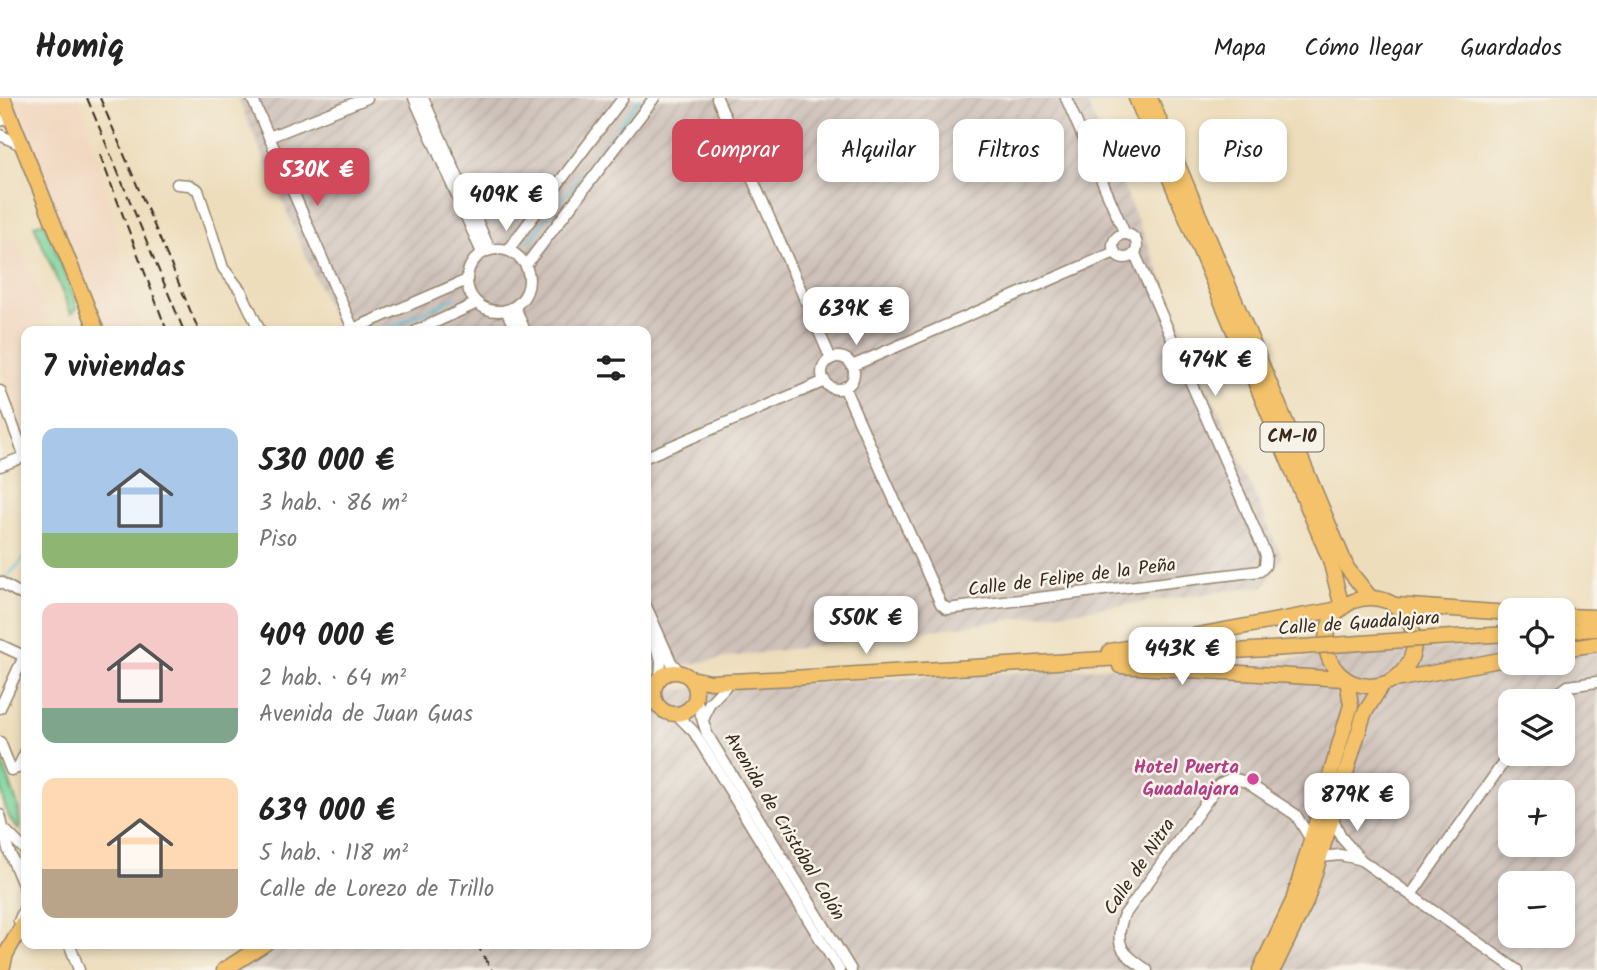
<!DOCTYPE html>
<html lang="es">
<head>
<meta charset="utf-8">
<style>
	:root { --surface:#fff; --page:#f2f2f2; --text:#222; --muted:#767676; --line:#e0e0e0; --accent:#d1495b }
	body { margin:0; font-family:Kalam,sans-serif; background:var(--page); color:var(--text); height:100vh; display:flex; flex-direction:column; font-size:26px; white-space:nowrap }
	* { box-sizing:border-box; margin:0 }
	p { font-size:23px; color:var(--muted) }
	.icon { flex:none; width:38px; height:38px; fill:none; stroke:currentColor; stroke-width:2; stroke-linecap:round; stroke-linejoin:round }
	.map { position:relative; flex:1; overflow:hidden }
	.details { position:absolute; left:21px; top:228px; width:630px; height:623px; display:flex; flex-direction:column; background:var(--surface); border-radius:14px; box-shadow:0 4px 10px #0003 }
	.details>* { flex:none }
	.top-card { position:absolute; left:672px; top:21px; width:665px; height:63px; display:flex; gap:14px }
	.controls { position:absolute; left:1498px; top:500px; display:grid; gap:14px }
	.controls a { display:grid; place-items:center; width:77px; height:77px; border-radius:14px; background:var(--surface); box-shadow:0 4px 10px #0003; font-size:35px }
	.price { position:absolute; translate:-50% -60px; padding:0 16px; border-radius:14px; background:#fff; color:#222; font-size:23px; line-height:46px; filter:drop-shadow(0 2px 4px #0008) }
	.price::after { content:''; position:absolute; left:50%; top:42px; width:21px; height:16px; margin-left:-10px; background:inherit; clip-path:polygon(0 0,100% 0,50% 100%) }
	.price.current { background:var(--accent); color:#fff }
	ul { padding:0; list-style:none }
	li { display:flex; align-items:center; gap:21px; height:175px; padding:0 21px }
	li span { display:grid; place-items:center; flex:none; width:196px; height:140px; border-radius:14px; color:#555 }
	li>.icon { margin-inline-start:auto }
	span .icon { width:84px; height:84px; fill:#fffc; stroke-width:1 }
	li b { font-size:30px }
	h2 { display:flex; justify-content:space-between; align-items:center; height:84px; padding:0 21px; font-size:30px }
	.tag { padding:0 24px; border-radius:14px; background:var(--surface); box-shadow:0 4px 10px #0003; font-size:24px; line-height:63px }
	.tag.current { background:var(--accent); color:#fff }
	header { display:flex; align-items:center; gap:42px; box-sizing:border-box; height:98px; padding:0 35px; background:var(--surface); border-bottom:2px solid var(--line) }
	header strong { font-size:33px }
	nav { display:flex; gap:38px; margin-inline-start:auto; font-size:24px }
	.map>svg:first-child { display:block }
</style>
</head>
<body>
<header>
<strong>Homiq</strong>
<nav><a>Mapa</a><a>Cómo llegar</a><a>Guardados</a></nav>
</header>
<div class="map">
<svg width="1597" height="872" viewBox="0 0 1597 872">
	<defs>
		<pattern id="industrial-furrows" width="10" height="10" patternUnits="userSpaceOnUse" patternTransform="scale(1.75)"><rect width="10" height="10" fill="#cec1ba"/><path d="M-1 1l2-2M0 10L10 0M9 11l2-2" fill="none" stroke="#b2a69f"/></pattern>
	</defs>
	<rect width="100%" height="100%" fill="#f7f3e8"/>
	<filter id="ink" filterUnits="userSpaceOnUse"><feTurbulence type="fractalNoise" baseFrequency=".0143" numOctaves="2"/><feDisplacementMap in="SourceGraphic" scale="14" xChannelSelector="R" yChannelSelector="G"/><feConvolveMatrix kernelMatrix="1 2 1 2 8 2 1 2 1" color-interpolation-filters="sRGB"/></filter>
	<filter id="wash" filterUnits="userSpaceOnUse"><feTurbulence type="fractalNoise" baseFrequency=".00686" numOctaves="4" result="noise"/><feDisplacementMap in="SourceGraphic" scale="28" xChannelSelector="R" yChannelSelector="G"/><feGaussianBlur stdDeviation="1.57" result="paint"/><feColorMatrix in="noise" values="0 0 0 0 0 0 0 0 0 0 0 0 0 0 0 0 0 1.4 0 .05"/><feComposite in="paint" operator="in"/></filter>
	<g filter="url(#wash)">
		<rect width="100%" height="100%" fill="#edddbb"/>
		<g fill="#f1d5bd">
			<polygon points="3,0 80,0 112,112 127,198 142,233 97,233"/>
			<polygon points="16,140 53,233 26,233 26,329 0,263 0,146"/>
		</g>
		<g fill="url(#industrial-furrows)" fill-rule="evenodd">
			<polygon points="238,0 1085,0 1282,460 1265,488 745,557 646,573 646,233 338,233"/>
			<path d="M1597,536V872H235L277,845H646V593L1375,556L1510,544V565H1563V539ZM1510,604H1563V656H1510ZM1510,695H1563V747H1510ZM1510,786H1563V838H1510Z"/>
		</g>
		<g fill="#79d39a" stroke="#5a7e5c" stroke-width="2">
			<polygon points="44,124 76,204 77,211 71,215 34,127"/>
			<path d="M0,658L18,708L20,732C0,716 0,684 0,658Z"/>
		</g>
		<g fill="none" stroke-linecap="round" stroke-linejoin="round">
			<g stroke="#61c8dd" stroke-width="2">
				<polyline points="529,144 640,0"/>
				<polyline points="382,233 455,200"/>
				<polyline points="7,479 26,458"/>
			</g>
		</g>
	</g>
	<g filter="url(#ink)">
		<g fill="none" stroke-linecap="round" stroke-linejoin="round">
			<g stroke="#94846c" stroke-width="13">
				<g id="minor">
					<polyline points="252,0 354,233"/>
					<polyline points="414,0 482,155"/>
					<polyline points="423,0 490,152"/>
					<polyline points="717,0 831,261"/>
					<polyline points="1066,0 1125,136"/>
					<polyline points="0,23 10,19"/>
					<polyline points="0,37 21,47"/>
					<polyline points="269,39 367,0"/>
					<polyline points="177,86 189,87 198,92 223,170 241,193 260,233"/>
					<circle cx="1125" cy="148" r="12"/>
					<circle cx="498" cy="182" r="31"/>
					<polyline points="508,152 623,0"/>
					<polyline points="526,167 654,0"/>
					<polyline points="515,209 525,233"/>
					<polyline points="506,212 516,233"/>
					<polyline points="353,231 467,182"/>
					<polyline points="416,233 477,205"/>
					<circle cx="838" cy="275" r="16"/>
					<polyline points="852,268 1115,154"/>
					<polyline points="844,289 941,506 947,511 1260,473 1265,468 1266,457 1135,156"/>
					<polyline points="0,293 25,359"/>
					<polyline points="646,359 825,283"/>
					<polyline points="0,368 26,358"/>
					<polyline points="0,484 26,499"/>
					<polyline points="646,508 671,564 680,574"/>
					<polyline points="646,527 661,562 660,580"/>
					<polyline points="0,547 26,559"/>
					<polyline points="646,587 659,582"/>
					<polyline points="646,593 654,596"/>
					<polyline points="696,601 707,636 851,872"/>
					<polyline points="1546,604 1568,588 1597,584"/>
					<polyline points="0,610 26,554"/>
					<polyline points="677,617 694,634 721,678 839,872"/>
					<polyline points="704,620 709,606 725,589"/>
					<polyline points="0,644 11,672 18,670 26,653"/>
					<polyline points="0,717 8,751 26,794"/>
					<polyline points="1333,721 1341,739 1361,762 1517,872"/>
					<polyline points="6,733 26,753"/>
					<polyline points="1321,759 1340,757 1359,761"/>
					<polyline points="1411,797 1510,655"/>
					<polyline points="19,823 26,807"/>
					<polyline points="69,845 79,872"/>
					<path d="M1147,872C1124,856 1113,849 1123,819L1219,686L1232,680L1246,684L1296,717L1311,742"/>
				</g>
			</g>
			<g stroke="#94846c" stroke-width="17">
				<g id="major">
					<polyline points="3,0 97,233"/>
					<polyline points="1136,0 1330,462 1342,509"/>
					<polyline points="1150,0 1347,470 1370,499"/>
					<circle cx="1370" cy="544" r="44"/>
					<polyline points="1396,507 1510,515"/>
					<polyline points="1563,518 1597,519"/>
					<polyline points="1563,533 1597,531"/>
					<polyline points="1435,540 1510,536"/>
					<polyline points="1563,551 1597,546"/>
					<polyline points="1110,553 1339,511"/>
					<polyline points="1120,568 1344,581"/>
					<circle cx="675" cy="595" r="21"/>
					<polyline points="691,580 710,584 792,580 1302,549"/>
					<polyline points="1395,582 1510,560"/>
					<polyline points="2,872 6,856 26,821"/>
					<polyline points="224,872 266,845"/>
					<polyline points="1260,872 1293,803 1351,607 1347,582"/>
					<polyline points="1273,872 1306,804 1364,616 1382,587"/>
				</g>
			</g>
			<use href="#minor" stroke="#fff" stroke-width="10"/>
			<use href="#major" stroke="#f4c26a" stroke-width="14"/>
			<g stroke="#3b2a1e" stroke-width="2" stroke-dasharray="10 5" stroke-linecap="butt">
				<polyline points="87,0 184,233"/>
				<polyline points="100,0 199,233"/>
				<polyline points="100,57 167,233"/>
				<polyline points="476,845 492,872"/>
			</g>
			<g stroke="#94846c" stroke-width="17" stroke-linecap="butt">
				<polyline id="major-bridge" points="1302,549 1435,540"/>
			</g>
			<use href="#major-bridge" stroke="#f4c26a" stroke-width="14"/>
		</g>
	</g>
	<circle fill="#d1479c" stroke="#f7f3e8" stroke-width="2.5" cx="1253" cy="681" r="7"/>
	<g text-anchor="middle" dominant-baseline="central" stroke-width="5" stroke-linejoin="round" paint-order="stroke">
		<rect fill="#f7f3e8" stroke="#73665b" stroke-width="2" x="1260.5" y="324.5" width="63" height="29" rx="5"/>
		<g font-size="18" font-weight="bold" fill="#3b2a1e">
			<text x="1292" y="339">CM-10</text>
		</g>
		<g font-size="19" fill="#3b2a1e" stroke="#f7f3e8">
			<text transform="translate(1072 480) rotate(-7)">Calle de Felipe de la Peña</text>
			<text transform="translate(1359 526) rotate(-4)">Calle de Guadalajara</text>
			<text transform="translate(784 729) rotate(59)">Avenida de Cristóbal Colón</text>
			<text transform="translate(1140 769) rotate(-56)">Calle de Nitra</text>
		</g>
		<g font-size="19" font-weight="bold" fill="#b23c85" stroke="#f7f3e8" text-anchor="end">
			<text x="1239" y="670">Hotel Puerta<tspan x="1239" dy="22">Guadalajara</tspan></text>
		</g>
	</g>
</svg>
<div class="controls">
<a><svg class="icon" aria-label="locate" viewBox="0 0 24 24"><circle cx="12" cy="12" r="6"/><path d="M12 2v4M12 18v4M2 12h4M18 12h4"/></svg></a>
<a><svg class="icon" aria-label="layers" viewBox="0 0 24 24"><path d="M12 4l9 5-9 5-9-5zM3 14l9 5 9-5"/></svg></a>
<a>+</a>
<a>−</a>
</div>
<b class="price current" style="left:317px;top:110px">530K €</b>
<b class="price" style="left:506px;top:135px">409K €</b>
<b class="price" style="left:856px;top:249px">639K €</b>
<b class="price" style="left:1215px;top:300px">474K €</b>
<b class="price" style="left:866px;top:558px">550K €</b>
<b class="price" style="left:1182px;top:589px">443K €</b>
<b class="price" style="left:1357px;top:735px">879K €</b>
<div class="top-card">
<a class="tag current">Comprar</a>
<a class="tag">Alquilar</a>
<a class="tag">Filtros</a>
<a class="tag">Nuevo</a>
<a class="tag">Piso</a>
</div>
<section class="details">
<h2>7 viviendas<svg class="icon" aria-label="filters" viewBox="0 0 24 24"><path d="M4 7h16M4 17h16"/><circle cx="9" cy="7" r="2"/><circle cx="15" cy="17" r="2"/></svg></h2>
<ul>
<li><span style="background:linear-gradient(#a9c7e8 75%,#8fb573 0)"><svg class="icon" aria-label="home" viewBox="0 0 24 24"><path d="M3 11l9-7 9 7M6 9v11h12V9"/></svg></span><div><b>530 000 €</b><p>3 hab. · 86 m²</p><p>Piso</p></div></li>
<li><span style="background:linear-gradient(#f6c9c9 75%,#7fa58c 0)"><svg class="icon" aria-label="home" viewBox="0 0 24 24"><path d="M3 11l9-7 9 7M6 9v11h12V9"/></svg></span><div><b>409 000 €</b><p>2 hab. · 64 m²</p><p>Avenida de Juan Guas</p></div></li>
<li><span style="background:linear-gradient(#ffd9b3 65%,#b9a48a 0)"><svg class="icon" aria-label="home" viewBox="0 0 24 24"><path d="M3 11l9-7 9 7M6 9v11h12V9"/></svg></span><div><b>639 000 €</b><p>5 hab. · 118 m²</p><p>Calle de Lorezo de Trillo</p></div></li>
</ul>
</section>
</div>
</body>
</html>
